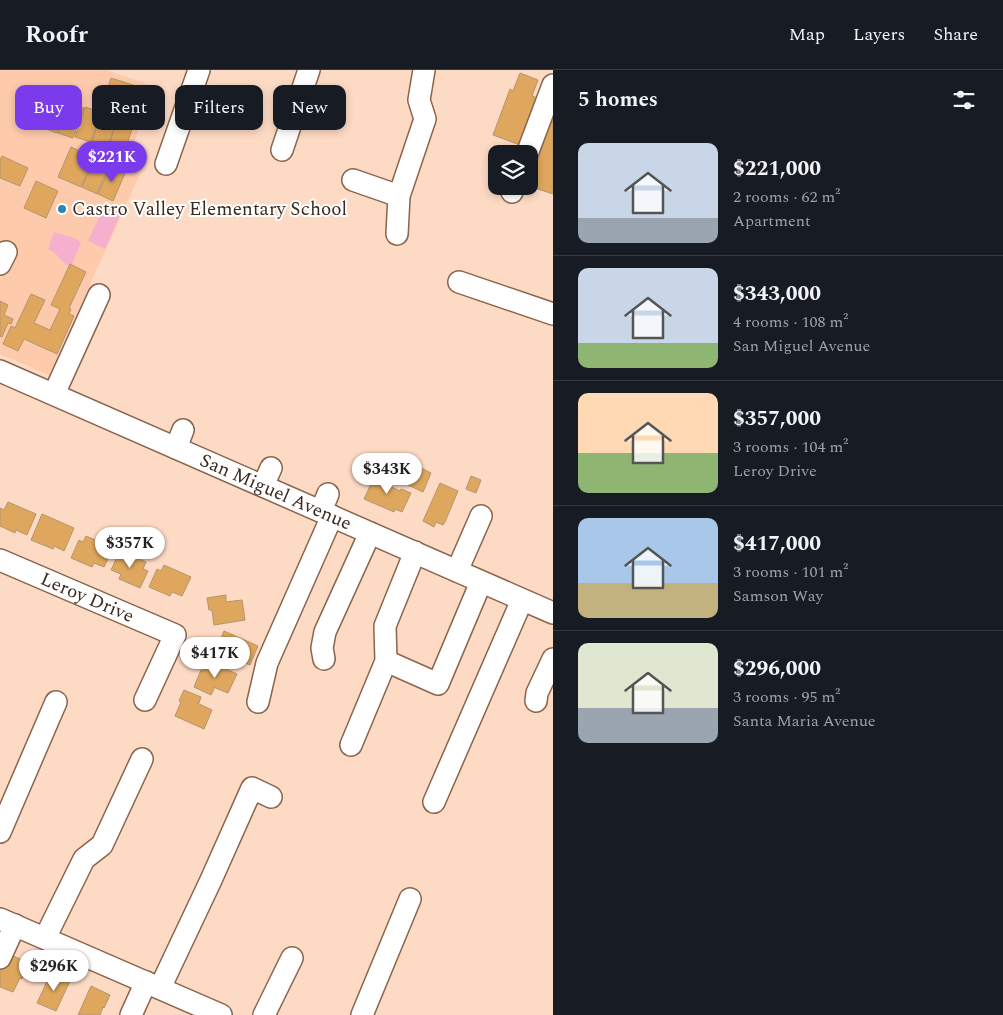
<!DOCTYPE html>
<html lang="en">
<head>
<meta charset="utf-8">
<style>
	:root { --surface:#171b24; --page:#20242c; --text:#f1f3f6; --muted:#9ea1a6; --line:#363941; --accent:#7c3aed }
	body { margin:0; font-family:Spectral,serif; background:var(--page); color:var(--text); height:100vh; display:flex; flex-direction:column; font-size:19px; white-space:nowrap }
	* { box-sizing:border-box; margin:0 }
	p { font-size:16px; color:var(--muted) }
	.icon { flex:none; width:28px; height:28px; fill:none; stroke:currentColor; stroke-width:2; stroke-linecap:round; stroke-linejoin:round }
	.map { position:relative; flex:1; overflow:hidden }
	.drawer { display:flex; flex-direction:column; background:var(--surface); width:450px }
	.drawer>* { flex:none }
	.guide { position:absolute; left:15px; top:15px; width:462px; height:45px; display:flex; gap:10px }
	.tools { position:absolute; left:488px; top:75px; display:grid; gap:10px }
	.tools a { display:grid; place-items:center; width:50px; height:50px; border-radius:10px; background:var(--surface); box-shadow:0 2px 8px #0003; font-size:25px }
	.price { position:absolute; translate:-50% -42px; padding:0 11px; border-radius:18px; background:#fff; color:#222; font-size:16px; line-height:32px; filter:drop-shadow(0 1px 2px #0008) }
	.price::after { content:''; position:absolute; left:50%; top:30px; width:15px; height:11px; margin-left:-8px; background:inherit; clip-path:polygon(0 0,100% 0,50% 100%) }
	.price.on { background:var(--accent); color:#fff }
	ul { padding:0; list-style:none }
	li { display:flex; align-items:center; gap:15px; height:125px; padding:0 25px }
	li+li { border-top:1px solid var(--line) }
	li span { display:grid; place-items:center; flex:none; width:140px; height:100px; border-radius:10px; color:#555 }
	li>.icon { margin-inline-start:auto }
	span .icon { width:60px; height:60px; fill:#fffc; stroke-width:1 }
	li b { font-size:21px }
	h2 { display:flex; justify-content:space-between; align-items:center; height:60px; padding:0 25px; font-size:21px }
	.tag { padding:0 18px; border-radius:10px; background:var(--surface); box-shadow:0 2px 8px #0003; font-size:18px; line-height:45px }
	.tag.on { background:var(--accent); color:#fff }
	header { display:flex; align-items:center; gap:30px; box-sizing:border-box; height:70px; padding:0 25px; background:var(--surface); border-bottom:1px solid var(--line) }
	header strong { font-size:24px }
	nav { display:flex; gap:28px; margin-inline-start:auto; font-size:18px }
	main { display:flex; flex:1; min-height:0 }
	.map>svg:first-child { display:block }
</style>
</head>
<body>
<header>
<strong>Roofr</strong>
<nav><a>Map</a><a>Layers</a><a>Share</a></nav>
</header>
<main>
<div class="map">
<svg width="553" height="945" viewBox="0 0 553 945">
	<rect width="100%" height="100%" fill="#fddac4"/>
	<polygon fill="#fdcaac" points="0,0 107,0 153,16 129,88 144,95 49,305 0,284"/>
	<g fill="#f6b0cd">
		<polygon points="104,136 121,143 105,179 88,171"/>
		<path d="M54,162L74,168L81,172L71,197C61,193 58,183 48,179Z"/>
	</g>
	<g fill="#dfa75d" stroke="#b29570">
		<polygon points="520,3 538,10 532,26 537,28 520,75 493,65 510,19 513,21"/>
		<polygon points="111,8 142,18 136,34 106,24"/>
		<polygon points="51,27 67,32 57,63 41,57"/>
		<polygon points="68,33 84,38 73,68 58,63"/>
		<polygon points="85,37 101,42 91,72 75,67"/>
		<polygon points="102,42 118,48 107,78 92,72"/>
		<polygon points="553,45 553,124 529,116"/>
		<polygon points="118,48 134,53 124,83 108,78"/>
		<polygon points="71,77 94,87 81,117 58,107"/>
		<polygon points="2,86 28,98 20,116 0,108 0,90"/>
		<polygon points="95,88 110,94 97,124 82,117"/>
		<polygon points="111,95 126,101 113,131 98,124"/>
		<polygon points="36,111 58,121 46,148 24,138"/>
		<polygon points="70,194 86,202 69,238 71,239 69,244 74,246 57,284 24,269 18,281 3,274 11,256 15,258 31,224 45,230 34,253 50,260 60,239 51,235"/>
		<polygon points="0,231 8,235 4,245 13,249 11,254 8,253 2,267 0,266"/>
		<polygon points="417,396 431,403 423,422 408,415"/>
		<polygon points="376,403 383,406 381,410 386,412 385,414 400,421 401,419 411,423 402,442 395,439 394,442 364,429"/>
		<polygon points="471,406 481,410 476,423 466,419"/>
		<polygon points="440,413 458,421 445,452 443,455 436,452 434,457 423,451"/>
		<polygon points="8,432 36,444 27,465 16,460 15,463 0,456 0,438 4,440"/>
		<polygon points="42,444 74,458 64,481 54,476 53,479 31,470"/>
		<polygon points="86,466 113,478 104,497 94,493 92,497 71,488 79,470 83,472"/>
		<polygon points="120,481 146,492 143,499 148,501 140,518 119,509 121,504 111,500"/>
		<polygon points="164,495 191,507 182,526 172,522 170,526 149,517 157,499 161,501"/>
		<polygon points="226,525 226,532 242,530 245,550 214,555 212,540 209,540 207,528"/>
		<polygon points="224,561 258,576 250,595 229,586 230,588 228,593 210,586 215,574 218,575"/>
		<polygon points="207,591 237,604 228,623 213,617 214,619 211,625 194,617 201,600 203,601"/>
		<polygon points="184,620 201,627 199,633 197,633 212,640 204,659 175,646 181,632 179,631"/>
		<polygon points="11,885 29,893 22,909 20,908 13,922 0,917 0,900"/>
		<polygon points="51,903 70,911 56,941 37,933"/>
		<polygon points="91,916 110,925 104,938 103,937 100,945 78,945"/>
	</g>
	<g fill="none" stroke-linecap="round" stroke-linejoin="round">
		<g stroke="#8a644c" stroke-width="24">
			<g id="minor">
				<polyline points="282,80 309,0"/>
				<polyline points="527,84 553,15"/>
				<polyline points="166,94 199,0"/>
				<polyline points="353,110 399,126"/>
				<polyline points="512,122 514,116"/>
				<polyline points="397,164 399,126 425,49 419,30 424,0"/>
				<polyline points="0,194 6,182"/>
				<polyline points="459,212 553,244"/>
				<path id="s1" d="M0,301L553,543"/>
				<polyline points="54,324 99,225"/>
				<polyline points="176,378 183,360"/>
				<polyline points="263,416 271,398"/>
				<polyline points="321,441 328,424"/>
				<path id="s2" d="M0,490L175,565L145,630"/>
				<polyline points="457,501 481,446"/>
				<polyline points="324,589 322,578 325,562 370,463"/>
				<polyline points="386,591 438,614 481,512"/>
				<polyline points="536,631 537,623 553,589"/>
				<polyline points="258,632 267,593 332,446"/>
				<polyline points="351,675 386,591 385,556 415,482"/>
				<polyline points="434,732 522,530"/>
				<polyline points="0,762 56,632"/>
				<polyline points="0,849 221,945"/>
				<polyline points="45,868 84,789 102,775 142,689"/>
				<polyline points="0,888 15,855"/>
				<polyline points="160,918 211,810 252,718 271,727"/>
				<polyline points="131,945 146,912"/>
				<polyline points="264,945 292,888"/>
				<polyline points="362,945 410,829"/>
			</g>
		</g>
		<use href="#minor" stroke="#fff" stroke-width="21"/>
	</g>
	<circle fill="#2687b2" stroke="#fff" stroke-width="2" cx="62" cy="139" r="5"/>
	<g text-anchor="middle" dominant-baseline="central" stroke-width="4" stroke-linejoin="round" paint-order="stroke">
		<g font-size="19" fill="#3a291f" stroke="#fff" text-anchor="start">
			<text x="72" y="139">Castro Valley Elementary School</text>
		</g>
		<g font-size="19" fill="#3a291f" stroke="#fff">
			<text stroke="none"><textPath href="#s1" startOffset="301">San Miguel Avenue</textPath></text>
			<text stroke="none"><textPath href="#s2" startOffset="95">Leroy Drive</textPath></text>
		</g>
	</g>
</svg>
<div class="tools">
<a><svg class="icon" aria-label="layers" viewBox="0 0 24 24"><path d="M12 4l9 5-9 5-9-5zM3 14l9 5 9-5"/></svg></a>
</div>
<b class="price on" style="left:112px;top:113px">$221K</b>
<b class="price" style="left:387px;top:425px">$343K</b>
<b class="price" style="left:130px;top:499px">$357K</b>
<b class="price" style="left:215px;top:609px">$417K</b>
<b class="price" style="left:54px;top:922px">$296K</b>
<div class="guide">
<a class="tag on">Buy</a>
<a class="tag">Rent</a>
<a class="tag">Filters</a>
<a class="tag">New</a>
</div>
</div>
<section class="drawer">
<h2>5 homes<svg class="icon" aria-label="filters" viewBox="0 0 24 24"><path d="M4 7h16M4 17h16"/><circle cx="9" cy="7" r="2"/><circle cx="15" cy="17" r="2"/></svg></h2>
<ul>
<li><span style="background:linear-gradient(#c9d6e8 75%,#9aa5b1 0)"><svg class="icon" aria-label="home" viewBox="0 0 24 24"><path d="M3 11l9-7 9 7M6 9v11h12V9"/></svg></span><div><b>$221,000</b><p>2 rooms · 62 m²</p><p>Apartment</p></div></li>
<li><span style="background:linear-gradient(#c9d6e8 75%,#8fb573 0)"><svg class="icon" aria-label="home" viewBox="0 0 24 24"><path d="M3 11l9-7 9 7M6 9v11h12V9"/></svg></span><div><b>$343,000</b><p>4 rooms · 108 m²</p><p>San Miguel Avenue</p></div></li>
<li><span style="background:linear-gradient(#ffd9b3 60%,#8fb573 0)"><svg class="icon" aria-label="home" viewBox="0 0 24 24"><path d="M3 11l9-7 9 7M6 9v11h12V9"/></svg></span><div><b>$357,000</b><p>3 rooms · 104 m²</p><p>Leroy Drive</p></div></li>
<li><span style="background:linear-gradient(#a9c7e8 65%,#c2b280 0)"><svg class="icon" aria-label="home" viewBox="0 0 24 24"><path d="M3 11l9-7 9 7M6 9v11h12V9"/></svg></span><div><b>$417,000</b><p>3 rooms · 101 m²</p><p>Samson Way</p></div></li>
<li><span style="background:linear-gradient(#dfe7d0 65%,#9aa5b1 0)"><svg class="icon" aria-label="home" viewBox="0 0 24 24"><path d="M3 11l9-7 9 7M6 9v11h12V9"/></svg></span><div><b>$296,000</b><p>3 rooms · 95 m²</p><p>Santa Maria Avenue</p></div></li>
</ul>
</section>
</main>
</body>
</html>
